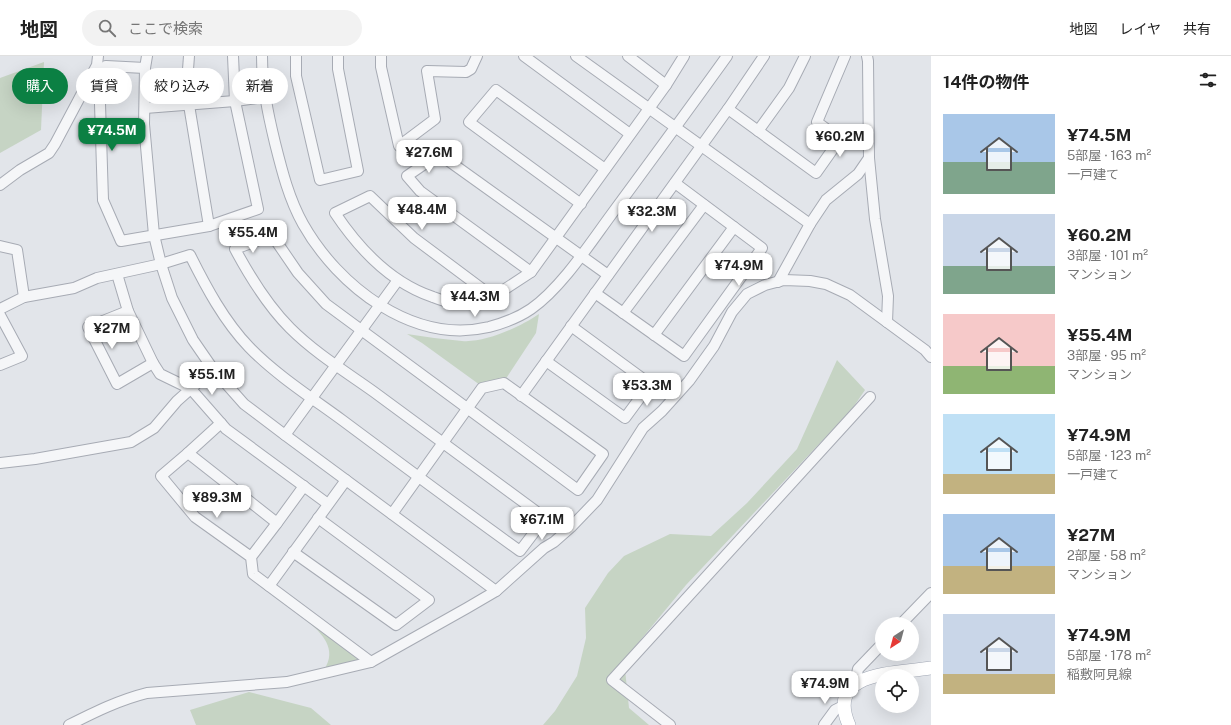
<!DOCTYPE html>
<html lang="ja">
<head>
<meta charset="utf-8">
<style>
	:root { --surface:#fff; --page:#f2f2f2; --text:#222; --muted:#767676; --line:#e0e0e0; --accent:#0b8043 }
	body { margin:0; font-family:"Public Sans","Noto Sans JP",sans-serif; background:var(--page); color:var(--text); height:100vh; display:flex; flex-direction:column; font-size:15px; white-space:nowrap }
	* { box-sizing:border-box; margin:0 }
	p { font-size:13px; color:var(--muted) }
	.icon { flex:none; width:22px; height:22px; fill:none; stroke:currentColor; stroke-width:2; stroke-linecap:round; stroke-linejoin:round }
	.map { position:relative; flex:1; overflow:hidden }
	.details { display:flex; flex-direction:column; background:var(--surface); width:300px }
	.details>* { flex:none }
	.hud { position:absolute; left:12px; top:12px; width:380px; height:36px; display:flex; gap:8px }
	.needle { width:26px; rotate:216deg }
	.tools { position:absolute; left:875px; top:561px; display:grid; gap:8px }
	.tools a { display:grid; place-items:center; width:44px; height:44px; border-radius:50%; background:var(--surface); box-shadow:0 4px 16px #0002; font-size:20px }
	.price { position:absolute; translate:-50% -34px; padding:0 9px; border-radius:8px; background:#fff; color:#222; font-size:13px; line-height:26px; filter:drop-shadow(0 1px 2px #0008) }
	.price::after { content:''; position:absolute; left:50%; top:24px; width:12px; height:9px; margin-left:-6px; background:inherit; clip-path:polygon(0 0,100% 0,50% 100%) }
	.price.active { background:var(--accent); color:#fff }
	ul { padding:0; list-style:none }
	li { display:flex; align-items:center; gap:12px; height:100px; padding:0 12px }
	li span { display:grid; place-items:center; flex:none; width:112px; height:80px; border-radius:0px; color:#555 }
	li>.icon { margin-inline-start:auto }
	span .icon { width:48px; height:48px; fill:#fffc; stroke-width:1 }
	li b { font-size:17px }
	h2 { display:flex; justify-content:space-between; align-items:center; height:48px; padding:0 12px; font-size:17px }
	.tag { padding:0 14px; border-radius:18px; background:var(--surface); box-shadow:0 4px 16px #0002; font-size:14px; line-height:36px }
	.tag.active { background:var(--accent); color:#fff }
	header { display:flex; align-items:center; gap:24px; box-sizing:border-box; height:56px; padding:0 20px; background:var(--surface); border-bottom:1px solid var(--line) }
	header strong { font-size:19px }
	nav { display:flex; gap:22px; margin-inline-start:auto; font-size:14px }
	.search { width:280px; height:36px; background:var(--page); display:flex; align-items:center; gap:10px; box-sizing:border-box; padding:0 14px; border-radius:22px; color:var(--muted); font-size:15px }
	main { display:flex; flex:1; min-height:0 }
	.map>svg:first-child { display:block }
</style>
</head>
<body>
<header>
<strong>地図</strong>
<div class="search"><svg class="icon" aria-label="search" viewBox="0 0 24 24"><circle cx="10" cy="10" r="6"/><path d="M15 15l6 6"/></svg>ここで検索</div>
<nav><a>地図</a><a>レイヤ</a><a>共有</a></nav>
</header>
<main>
<div class="map">
<svg width="931" height="669" viewBox="0 0 931 669">
	<rect width="100%" height="100%" fill="#e2e5ea"/>
	<g fill="#c6d4c4">
		<polygon points="44,6 41,74 0,97 0,22"/>
		<path d="M539,258L536,277L505,324L480,329L422,287L407,278C425,281 443,283 462,285C485,287 520,271 539,258Z"/>
		<polygon points="837,304 865,334 852,353 686,529 624,604 629,652 649,669 543,669 555,655 577,620 586,582 585,552 608,517 624,500 670,478 711,480 747,447 797,393"/>
		<path d="M306,564L368,605L324,614C338,593 322,577 306,564Z"/>
		<polygon points="249,636 311,652 331,669 196,669 190,654"/>
	</g>
	<g fill="none" stroke-linecap="round" stroke-linejoin="round">
		<g stroke="#a7abb4" stroke-width="12">
			<g id="minor">
				<polyline points="147,0 145,12 144,68 154,179 161,208 172,242 193,284 213,313 244,348 285,379 496,535"/>
				<polyline points="189,0 187,27 189,49 209,170"/>
				<path d="M262,0C262,30 268,58 275,87C282,115 289,143 303,168C338,230 413,289 489,271C504,267 518,262 531,253C561,232 589,189 611,159C650,106 689,53 727,0"/>
				<polyline points="296,0 296,20 320,124 358,115 338,13 338,0"/>
				<polyline points="381,0 381,11 399,90 435,63 427,15 466,16 471,13 477,0"/>
				<polyline points="524,0 630,78"/>
				<polyline points="576,0 810,168"/>
				<polyline points="628,0 666,29"/>
				<polyline points="867,0 868,5 869,102 875,163 888,240 887,266"/>
				<polyline points="145,12 106,10 100,48 103,144 121,185 209,170 258,153 235,45 233,0"/>
				<polyline points="145,52 235,45 264,41"/>
				<polyline points="728,53 816,117 840,83 817,66 845,0"/>
				<polyline points="758,75 789,32 805,0"/>
				<polyline points="0,129 20,114 49,97 55,88 97,9 98,0"/>
				<path d="M370,140L414,182L493,241C479,244 465,247 451,246C445,246 438,243 433,241C391,227 359,193 335,157Z"/>
				<polyline points="581,148 469,66 496,34 605,113"/>
				<polyline points="0,190 17,194 24,241 0,253"/>
				<polyline points="531,216 420,135 407,120 439,98 608,219"/>
				<polyline points="117,218 128,255 153,307 160,318 191,333 226,373 328,448"/>
				<polyline points="778,226 810,168 826,144 858,118 869,102"/>
				<polyline points="595,237 684,300 762,192 675,127"/>
				<path d="M24,241L74,232L97,222L161,208L190,199C206,231 224,265 249,291C275,318 312,342 342,364C401,408 460,452 520,495L545,462C488,420 431,378 374,336C346,316 315,297 290,272C267,249 250,221 235,193L272,179L298,217L326,248L578,434L603,398L504,327L482,332L392,458"/>
				<polyline points="493,241 531,216 666,29 684,0"/>
				<polyline points="128,255 88,271 117,328 153,307"/>
				<polyline points="623,257 704,149"/>
				<polyline points="0,259 22,300 0,309"/>
				<polyline points="654,279 734,171"/>
				<polyline points="546,305 625,362 650,328 571,270"/>
				<polyline points="521,340 728,53 764,0"/>
				<polyline points="285,379 398,224"/>
				<polyline points="188,397 221,367"/>
				<polyline points="0,407 35,403 131,386 154,372 177,345 213,313"/>
				<polyline points="277,467 304,430"/>
				<polyline points="293,496 396,569 429,544 318,462"/>
				<polyline points="251,501 277,467 188,397 161,420 195,461 251,501 253,518 371,606"/>
				<polyline points="269,530 346,424"/>
				<polyline points="901,568 931,537"/>
				<polyline points="855,628 858,613 882,588"/>
				<path d="M69,669C95,656 119,644 147,637L287,626L371,606L467,552L496,535L544,492L554,486L571,471L597,444L643,372L662,355L689,325L714,290L732,256L747,238L765,229L784,224L810,225L826,228L850,239L925,294L931,301"/>
				<polyline points="670,669 612,624 870,341"/>
				<polyline points="824,669 835,654 843,650"/>
			</g>
		</g>
		<g stroke="#a2a8b5" stroke-width="14">
			<path id="major" d="M849,669C825,614 897,618 931,612"/>
		</g>
		<use href="#minor" stroke="#f5f6f8" stroke-width="10"/>
		<use href="#major" stroke="#fff" stroke-width="13"/>
	</g>
</svg>
<div class="tools">
<a><svg class="needle" viewBox="-14 -14 28 28"><path d="M0-13l5 13h-10z" fill="#e53935"/><path d="M0 13l5-13h-10z" fill="#767676"/></svg></a>
<a><svg class="icon" aria-label="locate" viewBox="0 0 24 24"><circle cx="12" cy="12" r="6"/><path d="M12 2v4M12 18v4M2 12h4M18 12h4"/></svg></a>
</div>
<b class="price active" style="left:112px;top:96px">¥74.5M</b>
<b class="price" style="left:840px;top:102px">¥60.2M</b>
<b class="price" style="left:429px;top:118px">¥27.6M</b>
<b class="price" style="left:422px;top:175px">¥48.4M</b>
<b class="price" style="left:652px;top:177px">¥32.3M</b>
<b class="price" style="left:253px;top:198px">¥55.4M</b>
<b class="price" style="left:739px;top:231px">¥74.9M</b>
<b class="price" style="left:475px;top:262px">¥44.3M</b>
<b class="price" style="left:112px;top:294px">¥27M</b>
<b class="price" style="left:212px;top:340px">¥55.1M</b>
<b class="price" style="left:647px;top:351px">¥53.3M</b>
<b class="price" style="left:217px;top:463px">¥89.3M</b>
<b class="price" style="left:542px;top:485px">¥67.1M</b>
<b class="price" style="left:825px;top:649px">¥74.9M</b>
<div class="hud">
<a class="tag active">購入</a>
<a class="tag">賃貸</a>
<a class="tag">絞り込み</a>
<a class="tag">新着</a>
</div>
</div>
<section class="details">
<h2>14件の物件<svg class="icon" aria-label="filters" viewBox="0 0 24 24"><path d="M4 7h16M4 17h16"/><circle cx="9" cy="7" r="2"/><circle cx="15" cy="17" r="2"/></svg></h2>
<ul>
<li><span style="background:linear-gradient(#a9c7e8 60%,#7fa58c 0)"><svg class="icon" aria-label="home" viewBox="0 0 24 24"><path d="M3 11l9-7 9 7M6 9v11h12V9"/></svg></span><div><b>¥74.5M</b><p>5部屋 · 163 m²</p><p>一戸建て</p></div></li>
<li><span style="background:linear-gradient(#c9d6e8 65%,#7fa58c 0)"><svg class="icon" aria-label="home" viewBox="0 0 24 24"><path d="M3 11l9-7 9 7M6 9v11h12V9"/></svg></span><div><b>¥60.2M</b><p>3部屋 · 101 m²</p><p>マンション</p></div></li>
<li><span style="background:linear-gradient(#f6c9c9 65%,#8fb573 0)"><svg class="icon" aria-label="home" viewBox="0 0 24 24"><path d="M3 11l9-7 9 7M6 9v11h12V9"/></svg></span><div><b>¥55.4M</b><p>3部屋 · 95 m²</p><p>マンション</p></div></li>
<li><span style="background:linear-gradient(#bfe0f5 75%,#c2b280 0)"><svg class="icon" aria-label="home" viewBox="0 0 24 24"><path d="M3 11l9-7 9 7M6 9v11h12V9"/></svg></span><div><b>¥74.9M</b><p>5部屋 · 123 m²</p><p>一戸建て</p></div></li>
<li><span style="background:linear-gradient(#a9c7e8 65%,#c2b280 0)"><svg class="icon" aria-label="home" viewBox="0 0 24 24"><path d="M3 11l9-7 9 7M6 9v11h12V9"/></svg></span><div><b>¥27M</b><p>2部屋 · 58 m²</p><p>マンション</p></div></li>
<li><span style="background:linear-gradient(#c9d6e8 75%,#c2b280 0)"><svg class="icon" aria-label="home" viewBox="0 0 24 24"><path d="M3 11l9-7 9 7M6 9v11h12V9"/></svg></span><div><b>¥74.9M</b><p>5部屋 · 178 m²</p><p>稲敷阿見線</p></div></li>
</ul>
</section>
</main>
</body>
</html>
